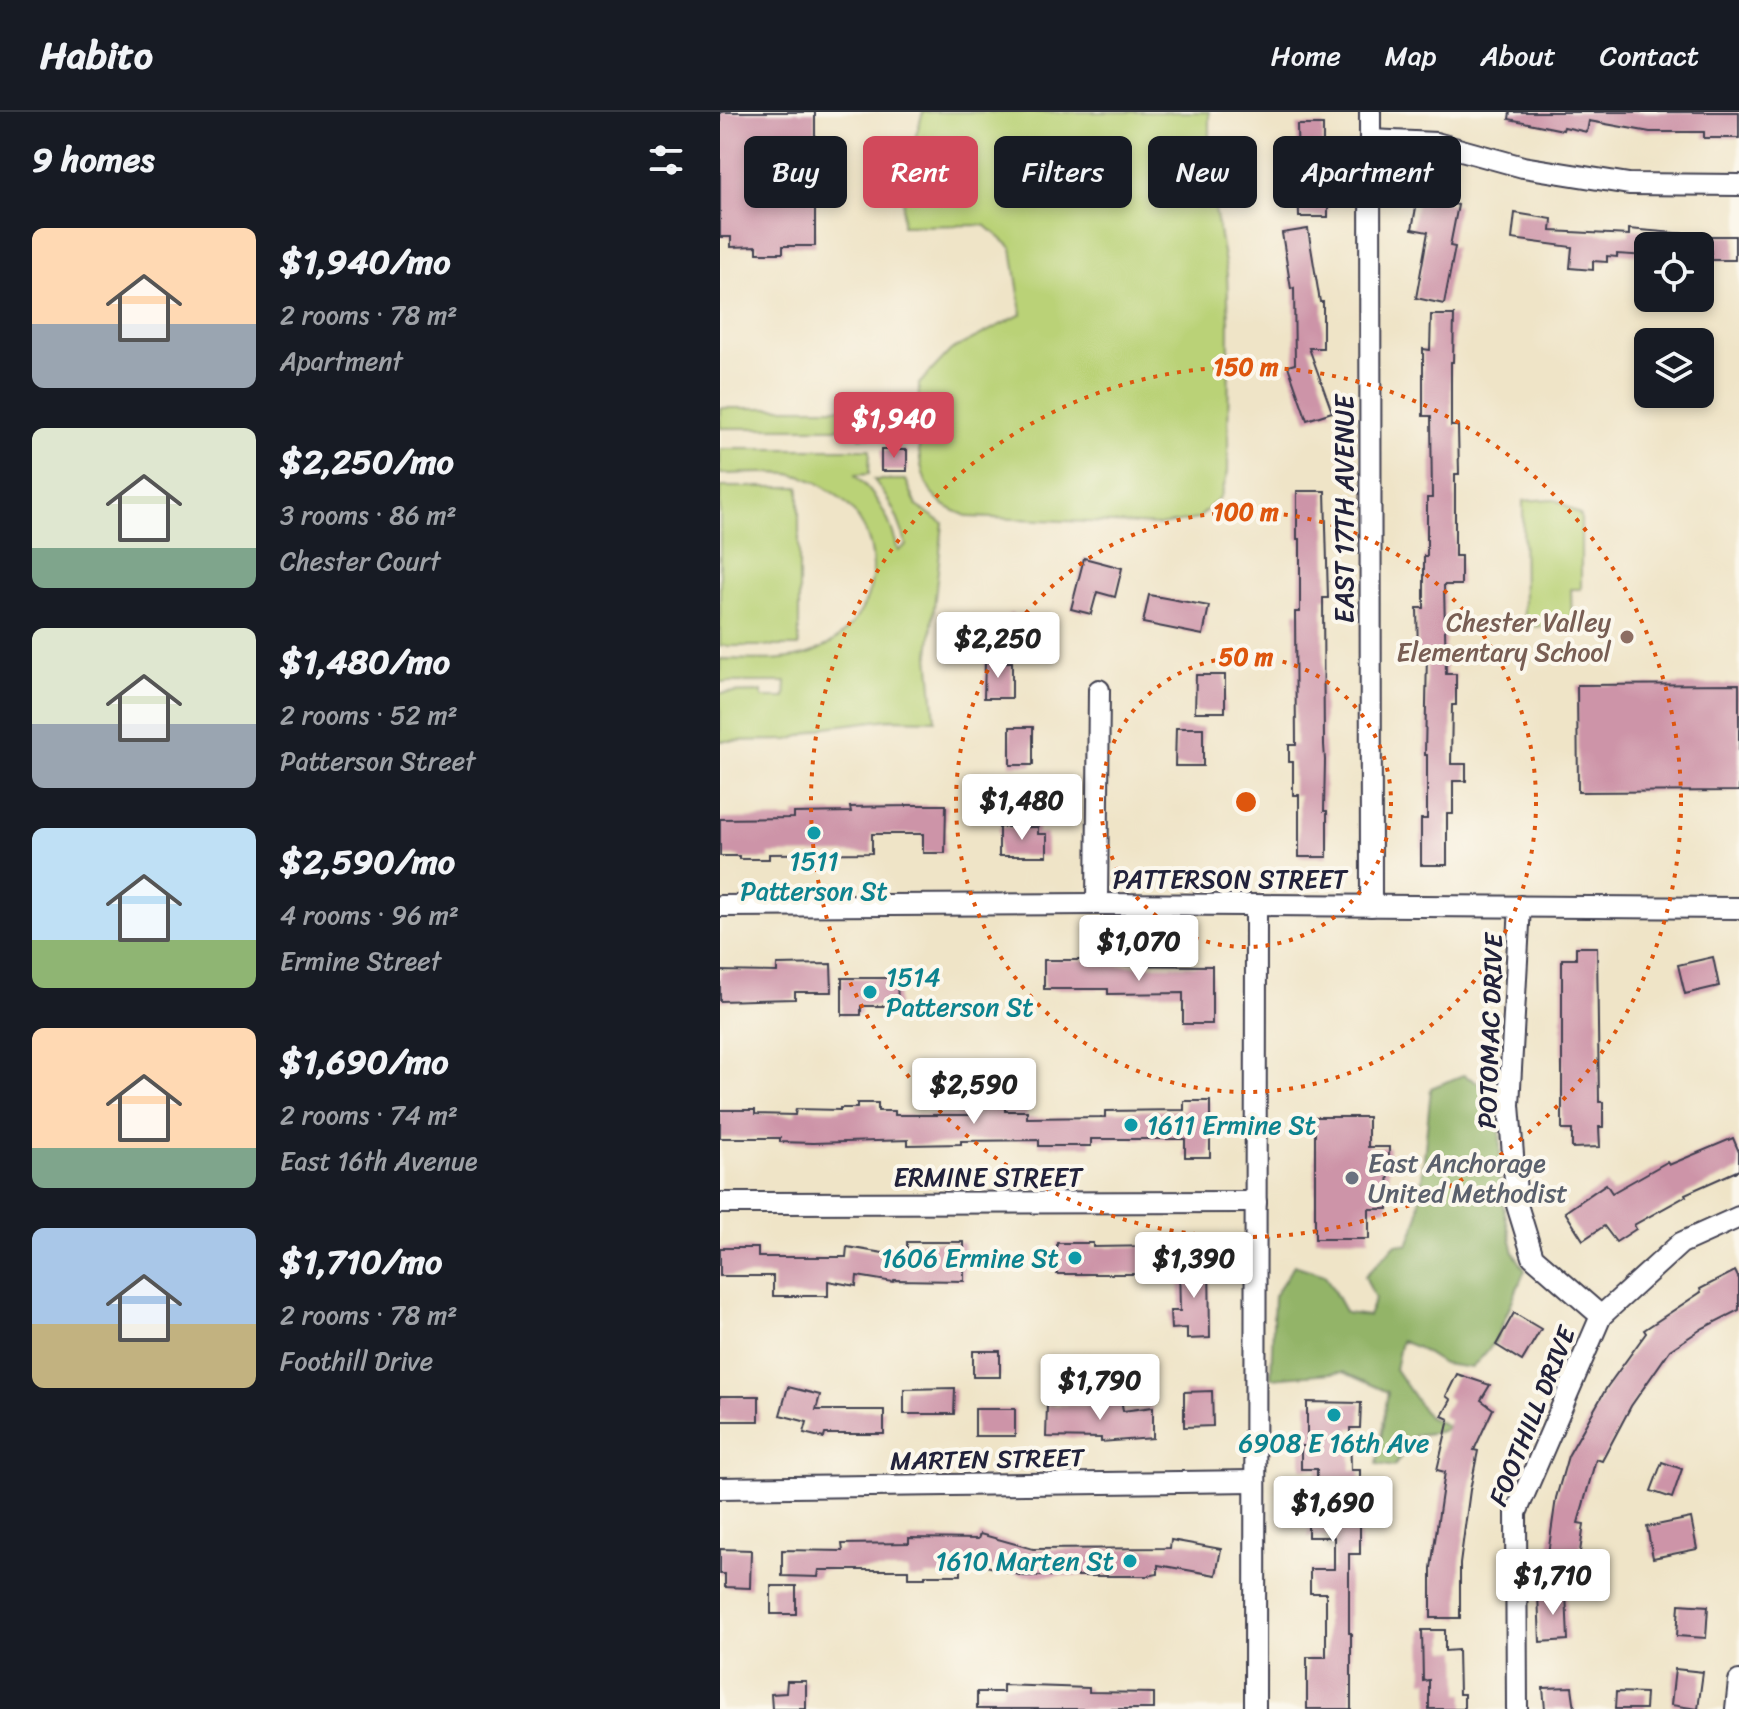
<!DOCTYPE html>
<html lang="en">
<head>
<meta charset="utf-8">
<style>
	:root { --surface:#171b24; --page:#242831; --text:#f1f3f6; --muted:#9ea1a6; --line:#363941; --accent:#d1495b }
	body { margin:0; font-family:Sriracha,sans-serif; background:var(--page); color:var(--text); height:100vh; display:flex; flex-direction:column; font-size:30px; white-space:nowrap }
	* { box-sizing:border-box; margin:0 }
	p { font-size:26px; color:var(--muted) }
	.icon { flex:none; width:44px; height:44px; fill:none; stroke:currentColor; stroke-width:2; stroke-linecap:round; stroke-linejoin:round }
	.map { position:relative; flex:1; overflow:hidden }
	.panel { display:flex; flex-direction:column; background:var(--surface); width:720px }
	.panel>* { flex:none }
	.hud { position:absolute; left:24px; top:24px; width:760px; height:72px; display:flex; gap:16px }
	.buttons { position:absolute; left:914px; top:120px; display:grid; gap:16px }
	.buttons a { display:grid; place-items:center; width:80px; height:80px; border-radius:12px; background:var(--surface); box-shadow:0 4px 12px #0003; font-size:40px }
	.price { position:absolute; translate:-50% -68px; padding:0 18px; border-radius:8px; background:#fff; color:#222; font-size:26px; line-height:52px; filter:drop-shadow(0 2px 4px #0008) }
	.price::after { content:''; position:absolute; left:50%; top:48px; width:24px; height:18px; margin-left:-12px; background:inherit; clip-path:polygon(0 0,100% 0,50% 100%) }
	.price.selected { background:var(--accent); color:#fff }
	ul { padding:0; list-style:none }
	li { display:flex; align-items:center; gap:24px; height:200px; padding:0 32px }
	li span { display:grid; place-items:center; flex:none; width:224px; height:160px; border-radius:12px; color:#555 }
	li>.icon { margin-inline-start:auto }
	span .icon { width:96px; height:96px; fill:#fffc; stroke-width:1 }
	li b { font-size:34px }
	h2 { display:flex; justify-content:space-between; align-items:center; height:96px; padding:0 32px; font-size:34px }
	.pill { padding:0 28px; border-radius:12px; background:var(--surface); box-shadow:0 4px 12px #0003; font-size:28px; line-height:72px }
	.pill.selected { background:var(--accent); color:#fff }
	header { display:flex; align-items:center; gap:48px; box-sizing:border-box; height:112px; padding:0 40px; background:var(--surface); border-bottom:2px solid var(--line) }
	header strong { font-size:38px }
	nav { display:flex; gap:44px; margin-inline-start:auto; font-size:28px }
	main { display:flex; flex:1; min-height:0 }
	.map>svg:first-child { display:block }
</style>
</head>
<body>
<header>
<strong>Habito</strong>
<nav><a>Home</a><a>Map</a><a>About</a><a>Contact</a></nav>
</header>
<main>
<section class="panel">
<h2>9 homes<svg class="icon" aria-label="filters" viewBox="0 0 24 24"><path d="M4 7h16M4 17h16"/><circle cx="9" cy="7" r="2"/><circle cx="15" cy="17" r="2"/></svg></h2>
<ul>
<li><span style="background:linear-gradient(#ffd9b3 60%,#9aa5b1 0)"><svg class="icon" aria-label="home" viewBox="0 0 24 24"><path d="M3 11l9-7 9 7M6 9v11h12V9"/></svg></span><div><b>$1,940/mo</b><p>2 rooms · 78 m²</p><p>Apartment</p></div></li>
<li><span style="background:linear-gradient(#dfe7d0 75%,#7fa58c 0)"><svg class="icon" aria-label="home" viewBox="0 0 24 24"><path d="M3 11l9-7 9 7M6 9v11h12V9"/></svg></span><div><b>$2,250/mo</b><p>3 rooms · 86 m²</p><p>Chester Court</p></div></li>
<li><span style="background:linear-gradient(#dfe7d0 60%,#9aa5b1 0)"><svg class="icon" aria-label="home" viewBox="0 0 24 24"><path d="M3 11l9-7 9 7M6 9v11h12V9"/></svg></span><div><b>$1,480/mo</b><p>2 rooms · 52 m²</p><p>Patterson Street</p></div></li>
<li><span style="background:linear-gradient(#bfe0f5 70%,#8fb573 0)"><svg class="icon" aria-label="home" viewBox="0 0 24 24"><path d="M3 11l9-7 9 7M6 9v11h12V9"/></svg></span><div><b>$2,590/mo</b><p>4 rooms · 96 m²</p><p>Ermine Street</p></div></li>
<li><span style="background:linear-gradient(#ffd9b3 75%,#7fa58c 0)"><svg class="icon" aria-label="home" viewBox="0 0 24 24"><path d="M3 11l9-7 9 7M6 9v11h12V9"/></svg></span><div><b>$1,690/mo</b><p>2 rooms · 74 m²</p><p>East 16th Avenue</p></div></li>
<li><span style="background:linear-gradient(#a9c7e8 60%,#c2b280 0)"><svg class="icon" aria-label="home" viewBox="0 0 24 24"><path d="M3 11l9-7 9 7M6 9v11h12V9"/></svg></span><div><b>$1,710/mo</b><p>2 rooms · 78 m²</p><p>Foothill Drive</p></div></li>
</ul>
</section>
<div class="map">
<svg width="1019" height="1597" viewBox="0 0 1019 1597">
	<rect width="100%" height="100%" fill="#fbf7ec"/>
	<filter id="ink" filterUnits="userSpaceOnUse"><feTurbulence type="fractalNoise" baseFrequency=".0125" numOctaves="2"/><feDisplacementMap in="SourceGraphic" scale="16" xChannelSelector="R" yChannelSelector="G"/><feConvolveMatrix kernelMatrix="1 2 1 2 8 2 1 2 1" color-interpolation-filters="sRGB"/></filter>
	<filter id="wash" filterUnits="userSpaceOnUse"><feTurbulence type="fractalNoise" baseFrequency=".006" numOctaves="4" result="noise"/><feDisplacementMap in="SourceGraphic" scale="32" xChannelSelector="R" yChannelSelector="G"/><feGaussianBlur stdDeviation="1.8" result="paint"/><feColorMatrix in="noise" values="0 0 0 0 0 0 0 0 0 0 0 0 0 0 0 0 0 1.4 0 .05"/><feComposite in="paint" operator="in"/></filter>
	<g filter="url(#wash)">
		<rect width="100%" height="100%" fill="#efe4c7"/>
		<g fill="#bad277" stroke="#6e7a59" stroke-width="2">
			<path d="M203,0H489V65L507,162L509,210L508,360L501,384L478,407L440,413L249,405C240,401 228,397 221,391C191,367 199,306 199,272L231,238L302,202L292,136L265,113L182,114L185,60Z"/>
			<polygon points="0,296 184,296 188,299 188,325 139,325 138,316 0,316"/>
			<path d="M0,337H150L149,362L135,363C158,385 171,408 178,439L186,433C179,406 171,390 154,368H186L197,394L223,411L209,543L215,608L169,607L106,615L69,628L0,629V581L42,580V586H65L66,570H0V547C30,547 63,551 91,541C165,513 175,417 107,377C98,371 85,364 74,363C53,359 22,362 0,362Z"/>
			<rect x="0" y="375" width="79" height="159"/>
			<polygon points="832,387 840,390 861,404 861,477 851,477 852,515 804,514 803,389"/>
		</g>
		<polygon fill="#93b468" stroke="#5a6b52" stroke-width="2" points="743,963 777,980 780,998 780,1080 794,1141 805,1158 775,1230 752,1256 723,1252 696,1235 681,1229 675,1257 708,1305 730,1315 719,1320 695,1323 674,1355 657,1352 668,1280 623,1260 551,1266 554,1184 574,1153 605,1163 626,1201 648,1204 655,1187 645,1164 676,1132 688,1133 698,1106 711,976"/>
		<g id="blocks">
			<g fill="#cd94a8">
				<polygon points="0,0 95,0 95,36 102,36 102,90 95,90 95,134 63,134 63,141 37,141 37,134 11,135 11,125 0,125"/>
				<polygon points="790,0 1019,0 1019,26 984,26 984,20 930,20 869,9 867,20 844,15 843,18 789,7"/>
				<polygon points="577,13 603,13 603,51 608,51 608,105 579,105"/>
				<polygon points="698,85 738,93 730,134 735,135 724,192 696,186 708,120 692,117"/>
				<polygon points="795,101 832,107 831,119 909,123 909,117 978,123 978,134 928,134 928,144 897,142 897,145 887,144 887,150 873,149 873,158 850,156 852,135 792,127"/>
				<polygon points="588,117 600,190 603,190 603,236 589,236 612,300 587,308 568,254 575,252 574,176 571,177 562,121"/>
				<rect x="991" y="124" width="24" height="24"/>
				<polygon points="711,203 734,203 733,250 731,250 731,314 738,314 739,362 735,362 735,444 741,444 741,473 724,473 726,562 736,562 736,593 732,593 731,652 746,652 746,669 733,669 733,702 727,702 727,753 701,753 701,707 707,707 707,643 705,643 707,542 698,543 697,496 704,496 704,444 707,444 707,386 712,386 711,304 703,304 703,237 710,238"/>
				<rect x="161" y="338" width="26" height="21"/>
				<polygon points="577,379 605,379 608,486 603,486 604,633 605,648 604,699 607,699 607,745 579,745 579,683 573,683 573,650 569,650 569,633 576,633 575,500 580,500 580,427 577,427"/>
				<polygon points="364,446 402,456 395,485 377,480 371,502 351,497"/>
				<polygon points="429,483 489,494 483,523 423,511"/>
				<polygon points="290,501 329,520 316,545 278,527"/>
				<polygon points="265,550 292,550 292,586 264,586"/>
				<polygon points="476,563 505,563 505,600 475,600"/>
				<polygon points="1019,572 1019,679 858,680 857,573"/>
				<rect x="290" y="615" width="23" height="38"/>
				<polygon points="456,616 483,616 483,654 455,654"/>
				<polygon points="186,693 226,693 225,741 203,741 203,722 152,722 152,741 49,742 49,747 19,747 19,744 0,744 0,707 74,706 74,701 131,700 130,695 186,694"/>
				<polygon points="279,715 318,715 318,722 327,722 327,744 279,744"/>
				<polygon points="856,835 877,835 879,990 883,990 883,1015 879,1015 880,1035 852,1036 852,1018 842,1018 842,847 856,847"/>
				<polygon points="993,845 999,874 965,882 958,853"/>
				<polygon points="324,848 374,848 374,853 492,854 492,912 463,912 463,881 388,882 388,877 324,877"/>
				<polygon points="111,852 112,880 75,880 75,887 0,889 0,859 57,860 57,853"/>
				<polygon points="122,866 177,866 178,894 141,894 141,903 122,903"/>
				<polygon points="285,973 285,999 307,999 307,1006 385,1005 385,999 464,998 464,989 490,989 490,1045 465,1045 465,1027 371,1027 371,1034 319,1034 319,1028 241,1029 241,1032 188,1033 188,1028 93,1031 60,1030 60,1026 0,1026 0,998 35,998 35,1002 75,1003 76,997 120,998 120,996 137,996 137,991 158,991 158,999 175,999 175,1003 258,1003 258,974"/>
				<polygon points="595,1005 648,1005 648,1035 669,1035 668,1097 649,1097 649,1127 595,1127"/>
				<polygon points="1013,1026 1019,1040 1019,1058 965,1082 966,1084 914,1113 916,1117 896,1130 884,1114 863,1128 845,1100 886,1072 892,1081 947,1050 949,1053"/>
				<polygon points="187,1130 244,1130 244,1169 174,1168 173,1170 137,1164 136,1174 108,1169 108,1184 53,1184 53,1164 0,1164 0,1136 38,1136 38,1145 126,1145 127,1135 187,1145"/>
				<polygon points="337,1131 373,1131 373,1135 439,1134 439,1162 337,1162"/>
				<polygon points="489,1149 490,1226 467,1227 467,1216 451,1217 450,1199 460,1199 459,1150"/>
				<polygon points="1015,1159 1019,1167 1019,1198 983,1216 950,1238 911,1294 882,1349 876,1347 858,1411 864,1412 858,1454 827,1449 836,1386 848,1344 887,1275 926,1221 924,1218 981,1180 980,1177"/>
				<polygon points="794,1201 821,1217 802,1249 776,1233"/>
				<rect x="253" y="1239" width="27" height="26"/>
				<polygon points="737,1262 770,1273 761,1288 773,1297 754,1338 758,1339 750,1378 740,1452 740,1506 711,1506 711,1456 725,1360 717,1358 729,1307 722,1304 731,1288 726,1284"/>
				<polygon points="68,1275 100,1283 96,1298 164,1298 164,1322 105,1322 104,1326 84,1321 87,1310 60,1303"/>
				<polygon points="235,1276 234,1302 184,1302 184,1277"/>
				<polygon points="492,1279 493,1314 464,1315 464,1280"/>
				<rect x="0" y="1284" width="39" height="25"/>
				<polygon points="380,1286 401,1286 403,1299 433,1295 433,1326 381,1330 381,1326 326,1325 327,1293 380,1294"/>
				<polygon points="587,1290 641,1291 640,1316 630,1316 631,1358 640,1358 640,1442 629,1442 629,1521 631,1521 631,1597 587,1597 587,1545 606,1545 606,1481 590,1481 590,1457 614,1457 614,1425 588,1425 588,1400 597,1400 597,1357 581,1357 581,1334 587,1334"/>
				<rect x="255" y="1297" width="40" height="27"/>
				<polygon points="942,1350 962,1357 952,1386 931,1379"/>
				<polygon points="971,1406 977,1437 933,1446 927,1415"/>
				<polygon points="260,1422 313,1437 450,1436 451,1428 501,1437 496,1463 438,1453 438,1462 427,1464 303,1464 241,1447 241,1463 205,1463 205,1466 188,1466 188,1458 99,1458 98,1465 62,1464 62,1438 123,1439 122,1432 189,1431 189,1426 258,1427"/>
				<polygon points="0,1437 31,1438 30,1476 5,1475 5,1462 0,1462"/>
				<rect x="51" y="1474" width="25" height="28"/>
				<polygon points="846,1480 848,1528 820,1530 818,1481"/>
				<polygon points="959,1492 988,1494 986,1526 957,1524"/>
				<polygon points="702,1518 725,1518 725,1539 738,1538 739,1582 744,1582 744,1597 709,1597 709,1568 703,1569"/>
				<polygon points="955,1557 983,1560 978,1597 951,1593"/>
				<polygon points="67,1569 86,1569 86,1597 52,1597 51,1582 66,1581"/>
				<polygon points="283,1573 369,1576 369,1580 434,1581 434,1597 257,1597 257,1580 283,1580"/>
				<polygon points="852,1575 855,1597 825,1597 823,1576"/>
				<polygon points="896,1580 926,1581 925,1597 895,1597"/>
			</g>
		</g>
	</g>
	<g filter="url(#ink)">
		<use href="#blocks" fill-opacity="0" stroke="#413f50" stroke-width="2"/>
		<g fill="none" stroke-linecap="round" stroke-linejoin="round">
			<g stroke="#413f50" stroke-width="24">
				<g id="minor">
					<polyline points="650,0 651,794"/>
					<polyline points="650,28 716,31 803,55 909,72 1019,73"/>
					<polyline points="377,792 379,578"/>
					<polyline points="0,794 377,792 1019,796"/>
					<polyline points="800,794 789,993 797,1093 813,1145 881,1204"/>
					<polyline points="0,1091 536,1090"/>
					<polyline points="0,1376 535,1369"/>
					<polyline points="535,1597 536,793"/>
					<polyline points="797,1597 796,1401 881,1204 961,1131 1019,1105"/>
					<polyline points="1016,1597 1019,1569"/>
				</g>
			</g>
			<use href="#minor" stroke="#fff" stroke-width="20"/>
		</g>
	</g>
	<g fill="none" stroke="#de560e" stroke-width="4" stroke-dasharray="4 8">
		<circle cx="526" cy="690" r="145"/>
		<circle cx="526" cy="690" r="290"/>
		<circle cx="526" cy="690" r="435"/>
	</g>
	<circle fill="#8d6e63" stroke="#fbf7ec" stroke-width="3" cx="907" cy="525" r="8"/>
	<g fill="#0f9aa8" stroke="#fbf7ec" stroke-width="3">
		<circle cx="94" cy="721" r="8"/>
		<circle cx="150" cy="880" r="8"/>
		<circle cx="411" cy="1013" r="8"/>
		<circle cx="355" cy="1146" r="8"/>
		<circle cx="614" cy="1303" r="8"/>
		<circle cx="410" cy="1449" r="8"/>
	</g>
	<circle fill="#6b7280" stroke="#fbf7ec" stroke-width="3" cx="632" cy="1066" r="8"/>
	<g text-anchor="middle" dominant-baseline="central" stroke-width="8" stroke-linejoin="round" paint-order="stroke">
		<g font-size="26" fill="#22223b" stroke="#fbf7ec">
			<text transform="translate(624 397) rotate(-90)">EAST 17TH AVENUE</text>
			<text x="510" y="767">PATTERSON STREET</text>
			<text transform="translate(770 919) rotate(-88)">POTOMAC DRIVE</text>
			<text x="268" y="1065">ERMINE STREET</text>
			<text transform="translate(812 1304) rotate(-68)">FOOTHILL DRIVE</text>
			<text transform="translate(267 1347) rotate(-1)">MARTEN STREET</text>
		</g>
		<g font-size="26" fill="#785e54" stroke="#fbf7ec" text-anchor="end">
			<text x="891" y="510">Chester Valley<tspan x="891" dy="30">Elementary School</tspan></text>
		</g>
		<g font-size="26" fill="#0d838f" stroke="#fbf7ec">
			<text x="94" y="749">1511<tspan x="94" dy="30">Patterson St</tspan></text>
			<text x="166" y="865" text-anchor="start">1514<tspan x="166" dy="30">Patterson St</tspan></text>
			<text x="427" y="1013" text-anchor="start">1611 Ermine St</text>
			<text x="339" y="1146" text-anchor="end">1606 Ermine St</text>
			<text x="614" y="1331">6908 E 16th Ave</text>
			<text x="394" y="1449" text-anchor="end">1610 Marten St</text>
		</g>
		<g font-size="26" fill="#5b616d" stroke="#fbf7ec" text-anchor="start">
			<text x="648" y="1051">East Anchorage<tspan x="648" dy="30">United Methodist</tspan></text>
		</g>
	</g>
	<circle cx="526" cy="690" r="12" fill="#de560e" stroke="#fbf7ec" stroke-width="4"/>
	<g font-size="24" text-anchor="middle" font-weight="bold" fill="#de560e" stroke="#fbf7ec" stroke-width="8" stroke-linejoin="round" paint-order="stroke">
		<text x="526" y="263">150 m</text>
		<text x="526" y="408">100 m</text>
		<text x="526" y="553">50 m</text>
	</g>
</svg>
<div class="buttons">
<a><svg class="icon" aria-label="locate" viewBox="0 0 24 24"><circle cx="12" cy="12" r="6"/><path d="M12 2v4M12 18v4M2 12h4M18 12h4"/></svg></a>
<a><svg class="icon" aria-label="layers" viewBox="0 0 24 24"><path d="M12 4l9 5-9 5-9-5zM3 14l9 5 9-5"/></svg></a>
</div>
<b class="price selected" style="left:174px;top:348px">$1,940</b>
<b class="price" style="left:278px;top:568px">$2,250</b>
<b class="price" style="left:302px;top:730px">$1,480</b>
<b class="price" style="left:419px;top:871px">$1,070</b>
<b class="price" style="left:254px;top:1014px">$2,590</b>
<b class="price" style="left:474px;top:1188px">$1,390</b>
<b class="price" style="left:380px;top:1310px">$1,790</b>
<b class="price" style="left:613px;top:1432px">$1,690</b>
<b class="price" style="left:833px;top:1505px">$1,710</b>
<div class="hud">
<a class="pill">Buy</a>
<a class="pill selected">Rent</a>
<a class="pill">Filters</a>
<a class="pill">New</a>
<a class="pill">Apartment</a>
</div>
</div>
</main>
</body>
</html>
